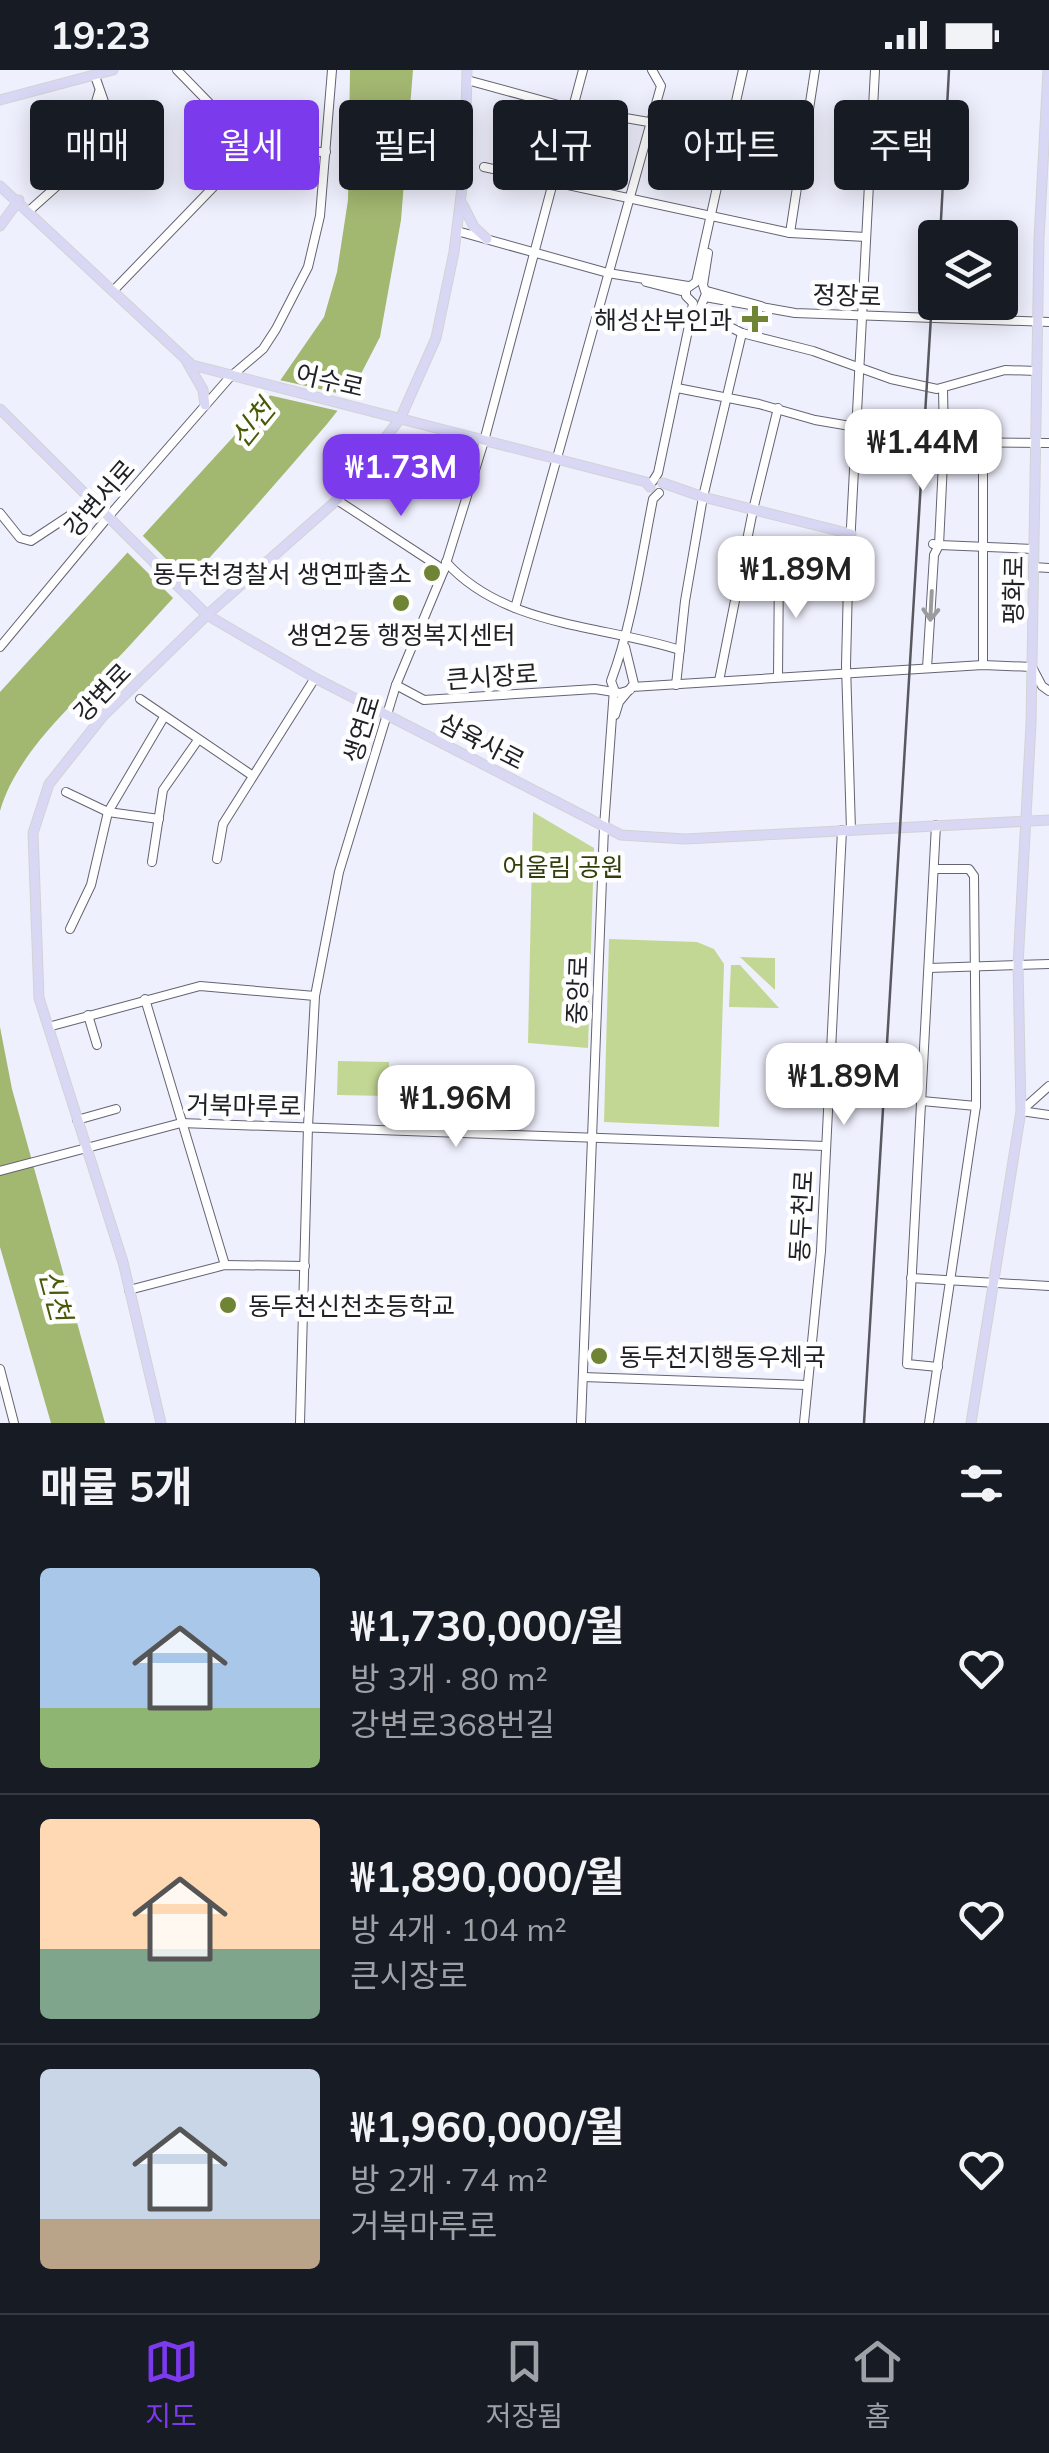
<!DOCTYPE html>
<html lang="ko">
<head>
<meta charset="utf-8">
<style>
	:root { --surface:#171b24; --page:#20242c; --text:#f1f3f6; --muted:#9ea1a6; --line:#363941; --accent:#7c3aed }
	body { margin:0; font-family:Mulish,"Noto Sans KR",sans-serif; background:var(--page); color:var(--text); height:100vh; display:flex; flex-direction:column; font-size:38px; white-space:nowrap }
	* { box-sizing:border-box; margin:0 }
	p { font-size:32px; color:var(--muted) }
	.icon { flex:none; width:55px; height:55px; fill:none; stroke:currentColor; stroke-width:2; stroke-linecap:round; stroke-linejoin:round }
	.map { position:relative; height:1353px; overflow:hidden }
	.details { display:flex; flex-direction:column; background:var(--surface); flex:1 }
	.details>* { flex:none }
	.banner { position:absolute; left:30px; top:30px; width:990px; height:90px; display:flex; gap:20px }
	.buttons { position:absolute; left:918px; top:150px; display:grid; gap:20px }
	.buttons a { display:grid; place-items:center; width:100px; height:100px; border-radius:10px; background:var(--surface); box-shadow:0 5px 25px #0003; font-size:50px }
	.price { position:absolute; translate:-50% -85px; padding:0 22px; border-radius:20px; background:#fff; color:#222; font-size:32px; line-height:65px; filter:drop-shadow(0 2px 5px #0008) }
	.price::after { content:''; position:absolute; left:50%; top:60px; width:30px; height:22px; margin-left:-15px; background:inherit; clip-path:polygon(0 0,100% 0,50% 100%) }
	.price.selected { background:var(--accent); color:#fff }
	ul { padding:0; list-style:none }
	li { display:flex; align-items:center; gap:30px; height:250px; padding:0 40px }
	li+li { border-top:2px solid var(--line) }
	li span { display:grid; place-items:center; flex:none; width:280px; height:200px; border-radius:10px; color:#555 }
	li>.icon { margin-inline-start:auto }
	span .icon { width:120px; height:120px; fill:#fffc; stroke-width:1 }
	li b { font-size:42px }
	h2 { display:flex; justify-content:space-between; align-items:center; height:120px; padding:0 40px; font-size:42px }
	.tag { padding:0 35px; border-radius:10px; background:var(--surface); box-shadow:0 5px 25px #0003; font-size:35px; line-height:90px }
	.tag.selected { background:var(--accent); color:#fff }
	.status { display:flex; justify-content:space-between; align-items:center; height:70px; padding:0 50px; background:var(--surface); direction:ltr }
	.status svg { height:28px; fill:currentColor }
	.dock { display:flex; justify-content:space-around; align-items:center; height:140px; border-top:2px solid var(--line); background:var(--surface); font-size:28px; color:var(--muted) }
	.dock a { display:grid; justify-items:center; gap:5px }
	.dock .selected { color:var(--accent) }
	.map>svg:first-child { display:block }
</style>
</head>
<body>
<div class="status"><b>19:23</b><svg viewBox="0 0 49 12"><path d="M0 12V9h3v3zM5 12V6h3v6zM10 12V3h3v9zM15 12V0h3v12zM26 1h20v11H26zM47 4h2v5h-2z"/></svg></div>
<div class="map">
<svg width="1049" height="1353" viewBox="0 0 1049 1353">
	<rect width="100%" height="100%" fill="#eff0fd"/>
	<g fill="#c3d794">
		<polygon points="533,742 594,778 588,978 528,973"/>
		<polygon points="609,869 697,872 714,879 724,894 719,1057 604,1052"/>
		<polygon points="740,887 775,888 775,920"/>
		<polygon points="731,895 740,895 779,938 729,937"/>
		<polygon points="338,991 389,992 388,1026 337,1025"/>
	</g>
	<g fill="#a2b770">
		<path d="M350,0H413L401,150L380,267L350,325L327,354C264,428 198,501 132,573C89,620 18,677 0,741V622L266,331L324,247L337,202L348,130Z"/>
		<polygon points="0,957 12,1019 105,1353 51,1353 0,1177"/>
	</g>
	<g fill="#eff0fd">
		<polygon points="275,309 355,327 343,342 264,324"/>
		<polygon points="138,461 191,514 176,531 123,478"/>
	</g>
	<g fill="none" stroke-linecap="round" stroke-linejoin="round">
		<g stroke="#646472" stroke-width="10">
			<g id="minor">
				<polyline points="177,0 252,77 263,81 326,82"/>
				<polyline points="467,10 573,39 730,66"/>
				<polyline points="484,97 790,163 866,167"/>
				<polyline points="70,103 83,75 99,22"/>
				<polyline points="30,140 114,65 116,52 108,43 95,6"/>
				<polyline points="457,161 608,203 688,216"/>
				<polyline points="790,163 815,0"/>
				<polyline points="646,212 685,222"/>
				<polyline points="113,221 252,77"/>
				<polyline points="707,221 761,236"/>
				<polyline points="705,227 795,243 1049,252"/>
				<polyline points="695,250 706,224 703,215 708,183"/>
				<polyline points="724,254 742,263 813,281 891,309 937,319 1005,300 1037,301"/>
				<polyline points="677,318 759,334 815,350 944,372 943,319"/>
				<polyline points="653,411 658,403 691,246 693,233 686,226 686,219 696,212 743,0"/>
				<polyline points="337,430 444,500"/>
				<polyline points="0,443 20,468 31,471 81,438 89,427"/>
				<polyline points="1033,479 939,475 944,372 1049,373"/>
				<polyline points="743,487 848,514"/>
				<path d="M446,492C504,557 603,555 680,580"/>
				<polyline points="1033,497 1049,498"/>
				<polyline points="515,538 661,16 652,0"/>
				<polyline points="0,577 108,447 230,307 263,279 276,259 308,197 320,146 332,0"/>
				<polyline points="983,595 983,370"/>
				<polyline points="927,598 934,485 939,475 933,474"/>
				<polyline points="778,606 779,495"/>
				<polyline points="719,611 753,440 778,338"/>
				<polyline points="396,615 424,630 595,619 620,623 630,620"/>
				<polyline points="676,615 685,531 703,427 742,263"/>
				<polyline points="632,617 983,595 1032,597 1042,616 1049,621"/>
				<polyline points="140,629 253,706"/>
				<polyline points="615,645 619,632 634,614 625,577"/>
				<polyline points="66,722 108,742 159,749"/>
				<polyline points="936,755 907,1294 938,1297"/>
				<polyline points="851,760 846,595 848,514 875,0"/>
				<polyline points="217,789 223,754 315,608"/>
				<polyline points="152,792 163,720 198,670"/>
				<polyline points="70,859 91,815 108,742 164,647"/>
				<polyline points="929,898 1049,894"/>
				<polyline points="145,929 225,1195"/>
				<polyline points="88,945 97,975"/>
				<polyline points="48,957 200,916 315,926"/>
				<polyline points="922,1031 976,1036"/>
				<polyline points="1021,1041 1049,1016"/>
				<polyline points="1021,1041 1049,1045"/>
				<polyline points="77,1050 116,1039"/>
				<polyline points="0,1101 181,1053 825,1076"/>
				<polyline points="911,1208 1049,1216"/>
				<polyline points="129,1220 225,1195 305,1196"/>
				<polyline points="0,1299 14,1353"/>
				<polyline points="583,1307 806,1315"/>
				<polyline points="300,1353 308,1056 315,926 339,802 396,615 444,500 484,371 583,0"/>
				<path d="M581,1353L604,757L614,619L611,611C632,555 641,490 653,429L659,423"/>
				<polyline points="804,1353 821,1181 842,760"/>
				<polyline points="929,1353 976,1036 976,1011 974,806 969,799 934,799"/>
			</g>
		</g>
		<g stroke="#d2d3d4" stroke-width="11">
			<g id="major">
				<polyline points="0,30 113,0"/>
				<polyline points="0,116 192,295 646,412 650,417"/>
				<polyline points="463,135 474,157 487,169"/>
				<polyline points="0,156 19,130"/>
				<polyline points="187,292 203,320 205,335"/>
				<polyline points="0,339 207,545 315,608 621,765 685,769 1049,750"/>
				<polyline points="663,413 703,427 851,464"/>
				<polyline points="161,1353 123,1192 39,928 33,763 49,714 103,646 207,545 337,430 400,349 436,268 454,182 465,93 467,0"/>
				<polyline points="971,1353 1021,1041 1018,895 1031,654 1039,169 1048,0"/>
			</g>
		</g>
		<use href="#minor" stroke="#fff" stroke-width="8"/>
		<use href="#major" stroke="#d8d8f5" stroke-width="9"/>
		<g stroke="#575860" stroke-width="2.5">
			<polyline points="940,168 949,0"/>
			<polyline points="864,1353 935,180"/>
		</g>
	</g>
	<defs><path id="oneway-shaft" d="M-6 0H5M1.5-3L5.5 0L1.5 3" fill="none" stroke-width="1.6" stroke-linecap="round" stroke-linejoin="round" transform="scale(2.5)"/></defs>
	<use stroke="#9b9b9e" href="#oneway-shaft" transform="translate(931 536) rotate(93)"/>
	<g fill="#708435" stroke="#fefefe" stroke-width="4">
		<path d="M750 234h10v10h10v10h-10v10h-10v-10h-10v-10h10z"/>
		<circle cx="432" cy="503" r="10"/>
		<circle cx="401" cy="533" r="10"/>
		<circle cx="228" cy="1235" r="10"/>
		<circle cx="599" cy="1286" r="10"/>
	</g>
	<g text-anchor="middle" dominant-baseline="central" stroke-width="9" stroke-linejoin="round" paint-order="stroke">
		<g font-size="25" fill="#202127" stroke="#fefefe">
			<text transform="translate(847 225) rotate(2)">정장로</text>
			<text transform="translate(330 310) rotate(13)">어수로</text>
			<text transform="translate(99 428) rotate(-49)">강변서로</text>
			<text transform="translate(1013 520) rotate(-89)">평화로</text>
			<text transform="translate(492 606) rotate(-4)">큰시장로</text>
			<text transform="translate(102 622) rotate(-46)">강변로</text>
			<text transform="translate(361 659) rotate(-73)">생연로</text>
			<text transform="translate(482 671) rotate(27)">삼육사로</text>
			<text transform="translate(577 920) rotate(-88)">중앙로</text>
			<text transform="translate(244 1035) rotate(1)">거북마루로</text>
			<text transform="translate(801 1146) rotate(-87)">동두천로</text>
		</g>
		<g font-size="25" fill="#202127" stroke="#fefefe" text-anchor="end">
			<text x="732" y="249">해성산부인과</text>
			<text x="412" y="503">동두천경찰서 생연파출소</text>
			<text x="401" y="564" text-anchor="middle">생연2동 행정복지센터</text>
			<text x="248" y="1235" text-anchor="start">동두천신천초등학교</text>
			<text x="619" y="1286" text-anchor="start">동두천지행동우체국</text>
		</g>
		<g font-size="25" fill="#333f09" stroke="#fefefe">
			<text x="563" y="796">어울림 공원</text>
		</g>
		<g font-size="28" font-style="italic" fill="#485907" stroke="#fefefe">
			<text transform="translate(252 353) rotate(-51)">신천</text>
			<text transform="translate(56 1225) rotate(75)">신천</text>
		</g>
	</g>
</svg>
<div class="buttons">
<a><svg class="icon" aria-label="layers" viewBox="0 0 24 24"><path d="M12 4l9 5-9 5-9-5zM3 14l9 5 9-5"/></svg></a>
</div>
<b class="price" style="left:923px;top:424px">₩1.44M</b>
<b class="price selected" style="left:401px;top:449px">₩1.73M</b>
<b class="price" style="left:796px;top:551px">₩1.89M</b>
<b class="price" style="left:844px;top:1058px">₩1.89M</b>
<b class="price" style="left:456px;top:1080px">₩1.96M</b>
<div class="banner">
<a class="tag">매매</a>
<a class="tag selected">월세</a>
<a class="tag">필터</a>
<a class="tag">신규</a>
<a class="tag">아파트</a>
<a class="tag">주택</a>
</div>
</div>
<section class="details">
<h2>매물 5개<svg class="icon" aria-label="filters" viewBox="0 0 24 24"><path d="M4 7h16M4 17h16"/><circle cx="9" cy="7" r="2"/><circle cx="15" cy="17" r="2"/></svg></h2>
<ul>
<li><span style="background:linear-gradient(#a9c7e8 70%,#8fb573 0)"><svg class="icon" aria-label="home" viewBox="0 0 24 24"><path d="M3 11l9-7 9 7M6 9v11h12V9"/></svg></span><div><b>₩1,730,000/월</b><p>방 3개 · 80 m²</p><p>강변로368번길</p></div><svg class="icon" aria-label="heart" viewBox="0 0 24 24"><path d="M12 20l-8-8c-3-5 5-10 8-4 3-6 11-1 8 4z"/></svg></li>
<li><span style="background:linear-gradient(#ffd9b3 65%,#7fa58c 0)"><svg class="icon" aria-label="home" viewBox="0 0 24 24"><path d="M3 11l9-7 9 7M6 9v11h12V9"/></svg></span><div><b>₩1,890,000/월</b><p>방 4개 · 104 m²</p><p>큰시장로</p></div><svg class="icon" aria-label="heart" viewBox="0 0 24 24"><path d="M12 20l-8-8c-3-5 5-10 8-4 3-6 11-1 8 4z"/></svg></li>
<li><span style="background:linear-gradient(#c9d6e8 75%,#b9a48a 0)"><svg class="icon" aria-label="home" viewBox="0 0 24 24"><path d="M3 11l9-7 9 7M6 9v11h12V9"/></svg></span><div><b>₩1,960,000/월</b><p>방 2개 · 74 m²</p><p>거북마루로</p></div><svg class="icon" aria-label="heart" viewBox="0 0 24 24"><path d="M12 20l-8-8c-3-5 5-10 8-4 3-6 11-1 8 4z"/></svg></li>
</ul>
</section>
<nav class="dock">
<a class="selected"><svg class="icon" aria-label="map" viewBox="0 0 24 24"><path d="M3 6l6-2 6 2 6-2v14l-6 2-6-2-6 2zM9 4v14M15 6v14"/></svg>지도</a>
<a><svg class="icon" aria-label="saved" viewBox="0 0 24 24"><path d="M7 4h10v16l-5-4-5 4z"/></svg>저장됨</a>
<a><svg class="icon" aria-label="home" viewBox="0 0 24 24"><path d="M3 11l9-7 9 7M6 9v11h12V9"/></svg>홈</a>
</nav>
</body>
</html>
